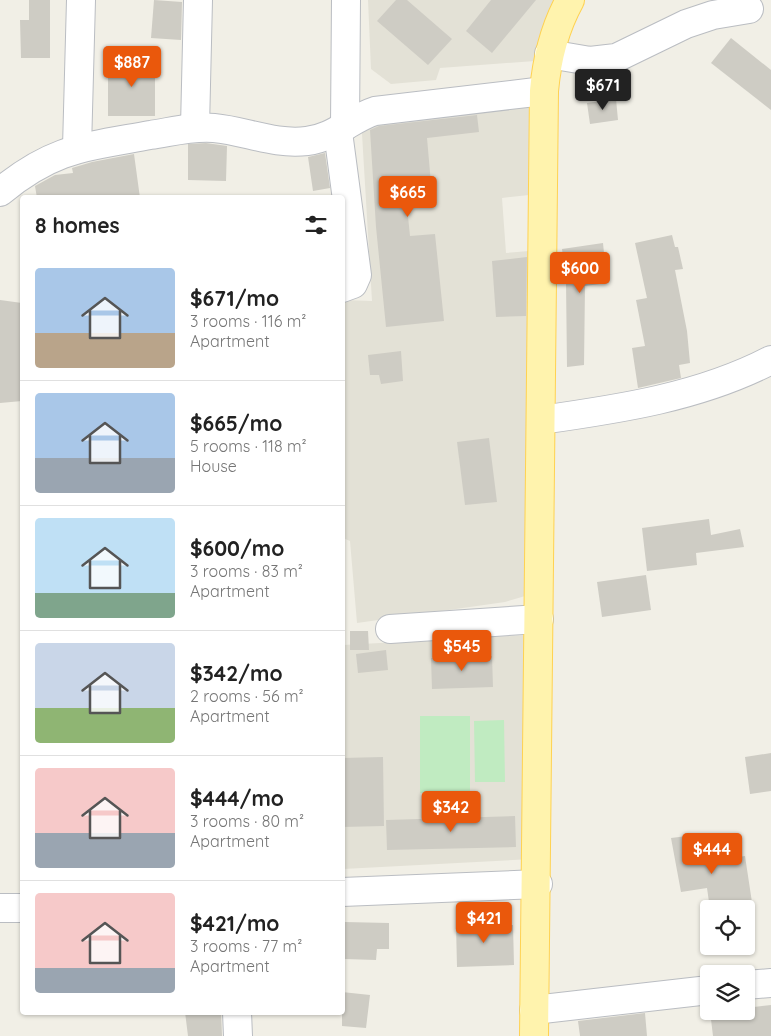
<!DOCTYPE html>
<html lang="en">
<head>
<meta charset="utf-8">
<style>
	:root { --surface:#fff; --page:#f6f6f6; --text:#222; --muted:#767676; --line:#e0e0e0; --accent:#ea580c }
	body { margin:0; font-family:Quicksand,sans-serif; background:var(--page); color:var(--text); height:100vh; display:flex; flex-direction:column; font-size:19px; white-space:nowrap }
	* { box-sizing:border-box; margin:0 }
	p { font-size:16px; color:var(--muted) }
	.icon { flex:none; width:28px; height:28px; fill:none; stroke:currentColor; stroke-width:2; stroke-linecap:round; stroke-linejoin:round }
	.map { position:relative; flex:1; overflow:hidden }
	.panel { position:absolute; left:20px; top:195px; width:325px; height:820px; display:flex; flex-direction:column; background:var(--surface); border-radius:5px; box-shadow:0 1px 4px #0004 }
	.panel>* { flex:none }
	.tools { position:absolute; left:700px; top:900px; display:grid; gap:10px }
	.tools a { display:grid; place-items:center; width:55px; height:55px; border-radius:5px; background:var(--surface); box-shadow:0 1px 4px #0004; font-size:25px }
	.price { position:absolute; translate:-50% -42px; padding:0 11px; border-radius:5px; background:var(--accent); color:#fff; font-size:16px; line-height:32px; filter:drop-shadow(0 1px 2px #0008) }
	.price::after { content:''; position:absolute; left:50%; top:30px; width:15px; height:11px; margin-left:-8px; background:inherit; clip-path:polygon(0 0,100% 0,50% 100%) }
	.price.on { background:#222; color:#fff }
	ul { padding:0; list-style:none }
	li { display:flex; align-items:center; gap:15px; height:125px; padding:0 15px }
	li+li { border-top:1px solid var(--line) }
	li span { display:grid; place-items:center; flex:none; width:140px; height:100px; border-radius:5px; color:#555 }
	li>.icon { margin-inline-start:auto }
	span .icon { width:60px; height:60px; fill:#fffc; stroke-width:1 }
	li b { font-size:21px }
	h2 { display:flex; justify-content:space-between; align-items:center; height:60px; padding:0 15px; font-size:21px }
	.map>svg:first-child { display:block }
</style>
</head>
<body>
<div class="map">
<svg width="771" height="1036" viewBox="0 0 771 1036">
	<rect width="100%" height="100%" fill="#f1efe6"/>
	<g fill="#e3e1d6">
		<polygon points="368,0 557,0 535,61 440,68 436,80 391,84 371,69"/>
		<polygon points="534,98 537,191 529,195 502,198 506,253 529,251 532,594 505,602 357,623 350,541 343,538 343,300 372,301 361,117"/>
		<polygon points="529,635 532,859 343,869 343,645"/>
	</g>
	<g fill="#c0ebc1">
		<rect x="420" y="716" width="50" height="77"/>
		<polygon points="504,720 505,782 475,782 474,721"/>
	</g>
	<g fill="#ceccc4">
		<polygon points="29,0 50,0 50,58 21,58 20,20 29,20"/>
		<polygon points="154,0 182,2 181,40 151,38"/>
		<polygon points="396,0 407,0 452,39 428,65 377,21"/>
		<polygon points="491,0 536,0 492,53 466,31"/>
		<polygon points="731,38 771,70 771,110 711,63"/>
		<rect x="108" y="59" width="47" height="57"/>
		<polygon points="616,99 618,120 590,124 587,103"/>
		<polygon points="477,115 479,132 427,138 432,195 406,197 410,236 435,234 444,321 386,327 376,227 370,130 379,126"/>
		<polygon points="206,143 227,146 226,181 188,180 188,144"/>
		<polygon points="325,153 330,188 313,191 308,157"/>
		<polygon points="134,154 140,198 37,198 35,186 55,175 73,173 72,168 92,162"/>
		<polygon points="672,235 675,247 678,247 683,269 675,270 687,331 690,363 679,365 681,378 638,388 632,348 645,346 636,300 647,298 635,243"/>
		<polygon points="603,243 607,283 585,286 584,365 567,367 566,281 562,249"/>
		<polygon points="527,257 526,316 496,317 492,261"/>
		<polygon points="0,300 22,303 22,401 0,403"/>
		<polygon points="401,351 403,381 381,384 379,375 370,375 368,355"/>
		<polygon points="489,438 497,502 465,505 457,442"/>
		<polygon points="709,519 711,535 740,529 744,547 696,553 697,565 647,571 642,528"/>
		<polygon points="646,575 651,610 602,617 597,582"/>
		<polygon points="350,631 368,631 369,650 350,650"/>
		<polygon points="386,650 388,670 358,673 356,654"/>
		<polygon points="492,656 493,687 432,689 431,658"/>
		<polygon points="771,753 771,791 750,794 745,757"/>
		<polygon points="383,757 384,826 342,827 342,758"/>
		<polygon points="515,816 516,847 387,850 386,820"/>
		<polygon points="703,834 706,862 745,856 753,909 710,909 707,888 681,892 671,838"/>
		<polygon points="483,915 483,925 513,925 514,965 457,967 456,925 467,925 467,916"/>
		<polygon points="345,922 389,923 389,949 377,949 376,960 344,959"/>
		<polygon points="342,992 370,995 366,1028 342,1026"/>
		<polygon points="771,1005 771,1036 713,1036 710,1011 746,1011 746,1008"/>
		<polygon points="185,1012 221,1012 222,1036 188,1036"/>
		<polygon points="645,1013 647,1036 580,1036 578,1021"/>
	</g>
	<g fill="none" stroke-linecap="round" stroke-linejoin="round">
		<g stroke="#babdc2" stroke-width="30">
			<g id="minor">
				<polyline points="549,54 590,61 616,58 686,24 713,15 749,9"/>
				<polyline points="345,126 346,0"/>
				<polyline points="195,127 198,0"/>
				<polyline points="338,132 357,275 353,284 342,288"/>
				<polyline points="77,148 81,0"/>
				<path d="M0,192C53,148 85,147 150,135C171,132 192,126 214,128C246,131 274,145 307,141C334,138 350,119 375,111L544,91"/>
				<path d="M541,420C619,409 700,397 771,360"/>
				<polyline points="390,629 539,619"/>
				<polyline points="342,892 538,884"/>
				<polyline points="0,908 22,908"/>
				<polyline points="746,985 771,983"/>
				<polyline points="534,1010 709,990"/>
				<polyline points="237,1012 238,1036"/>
			</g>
		</g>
		<g stroke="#ffd251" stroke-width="30">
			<path id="major" d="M534,1036L544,91C547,58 554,29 570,0"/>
		</g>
		<use href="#minor" stroke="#fff" stroke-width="28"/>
		<use href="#major" stroke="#fff3ad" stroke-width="28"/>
	</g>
</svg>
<div class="tools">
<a><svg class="icon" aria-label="locate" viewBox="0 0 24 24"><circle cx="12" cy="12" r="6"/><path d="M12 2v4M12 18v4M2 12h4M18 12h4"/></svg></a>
<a><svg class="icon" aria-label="layers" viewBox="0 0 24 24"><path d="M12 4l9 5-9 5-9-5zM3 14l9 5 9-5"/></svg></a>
</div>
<b class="price" style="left:132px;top:88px">$887</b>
<b class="price on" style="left:603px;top:111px">$671</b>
<b class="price" style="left:408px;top:218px">$665</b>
<b class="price" style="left:580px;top:294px">$600</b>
<b class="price" style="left:462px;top:672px">$545</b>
<b class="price" style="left:451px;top:833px">$342</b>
<b class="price" style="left:712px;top:875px">$444</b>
<b class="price" style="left:484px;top:944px">$421</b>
<section class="panel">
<h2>8 homes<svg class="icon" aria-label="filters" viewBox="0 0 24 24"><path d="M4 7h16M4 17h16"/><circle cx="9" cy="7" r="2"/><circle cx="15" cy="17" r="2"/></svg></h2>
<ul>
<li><span style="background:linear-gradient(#a9c7e8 65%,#b9a48a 0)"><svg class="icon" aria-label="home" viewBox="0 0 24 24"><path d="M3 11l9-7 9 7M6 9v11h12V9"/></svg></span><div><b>$671/mo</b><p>3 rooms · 116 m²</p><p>Apartment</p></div></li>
<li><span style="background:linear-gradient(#a9c7e8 65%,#9aa5b1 0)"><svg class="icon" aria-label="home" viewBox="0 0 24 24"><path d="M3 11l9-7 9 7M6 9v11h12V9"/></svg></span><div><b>$665/mo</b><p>5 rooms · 118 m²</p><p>House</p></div></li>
<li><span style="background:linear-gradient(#bfe0f5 75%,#7fa58c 0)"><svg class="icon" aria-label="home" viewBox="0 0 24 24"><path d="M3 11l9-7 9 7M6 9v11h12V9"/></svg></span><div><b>$600/mo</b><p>3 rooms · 83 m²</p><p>Apartment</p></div></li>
<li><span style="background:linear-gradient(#c9d6e8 65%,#8fb573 0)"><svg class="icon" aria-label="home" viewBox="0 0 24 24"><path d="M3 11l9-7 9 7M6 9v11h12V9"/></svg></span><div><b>$342/mo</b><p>2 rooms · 56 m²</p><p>Apartment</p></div></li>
<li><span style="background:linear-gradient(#f6c9c9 65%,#9aa5b1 0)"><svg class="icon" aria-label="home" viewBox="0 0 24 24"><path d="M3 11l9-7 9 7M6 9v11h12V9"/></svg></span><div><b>$444/mo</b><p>3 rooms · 80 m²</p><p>Apartment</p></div></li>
<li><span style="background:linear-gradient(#f6c9c9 75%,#9aa5b1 0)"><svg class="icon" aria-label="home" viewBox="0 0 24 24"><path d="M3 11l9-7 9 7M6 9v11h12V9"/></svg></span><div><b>$421/mo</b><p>3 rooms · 77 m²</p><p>Apartment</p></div></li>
</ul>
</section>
</div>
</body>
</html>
